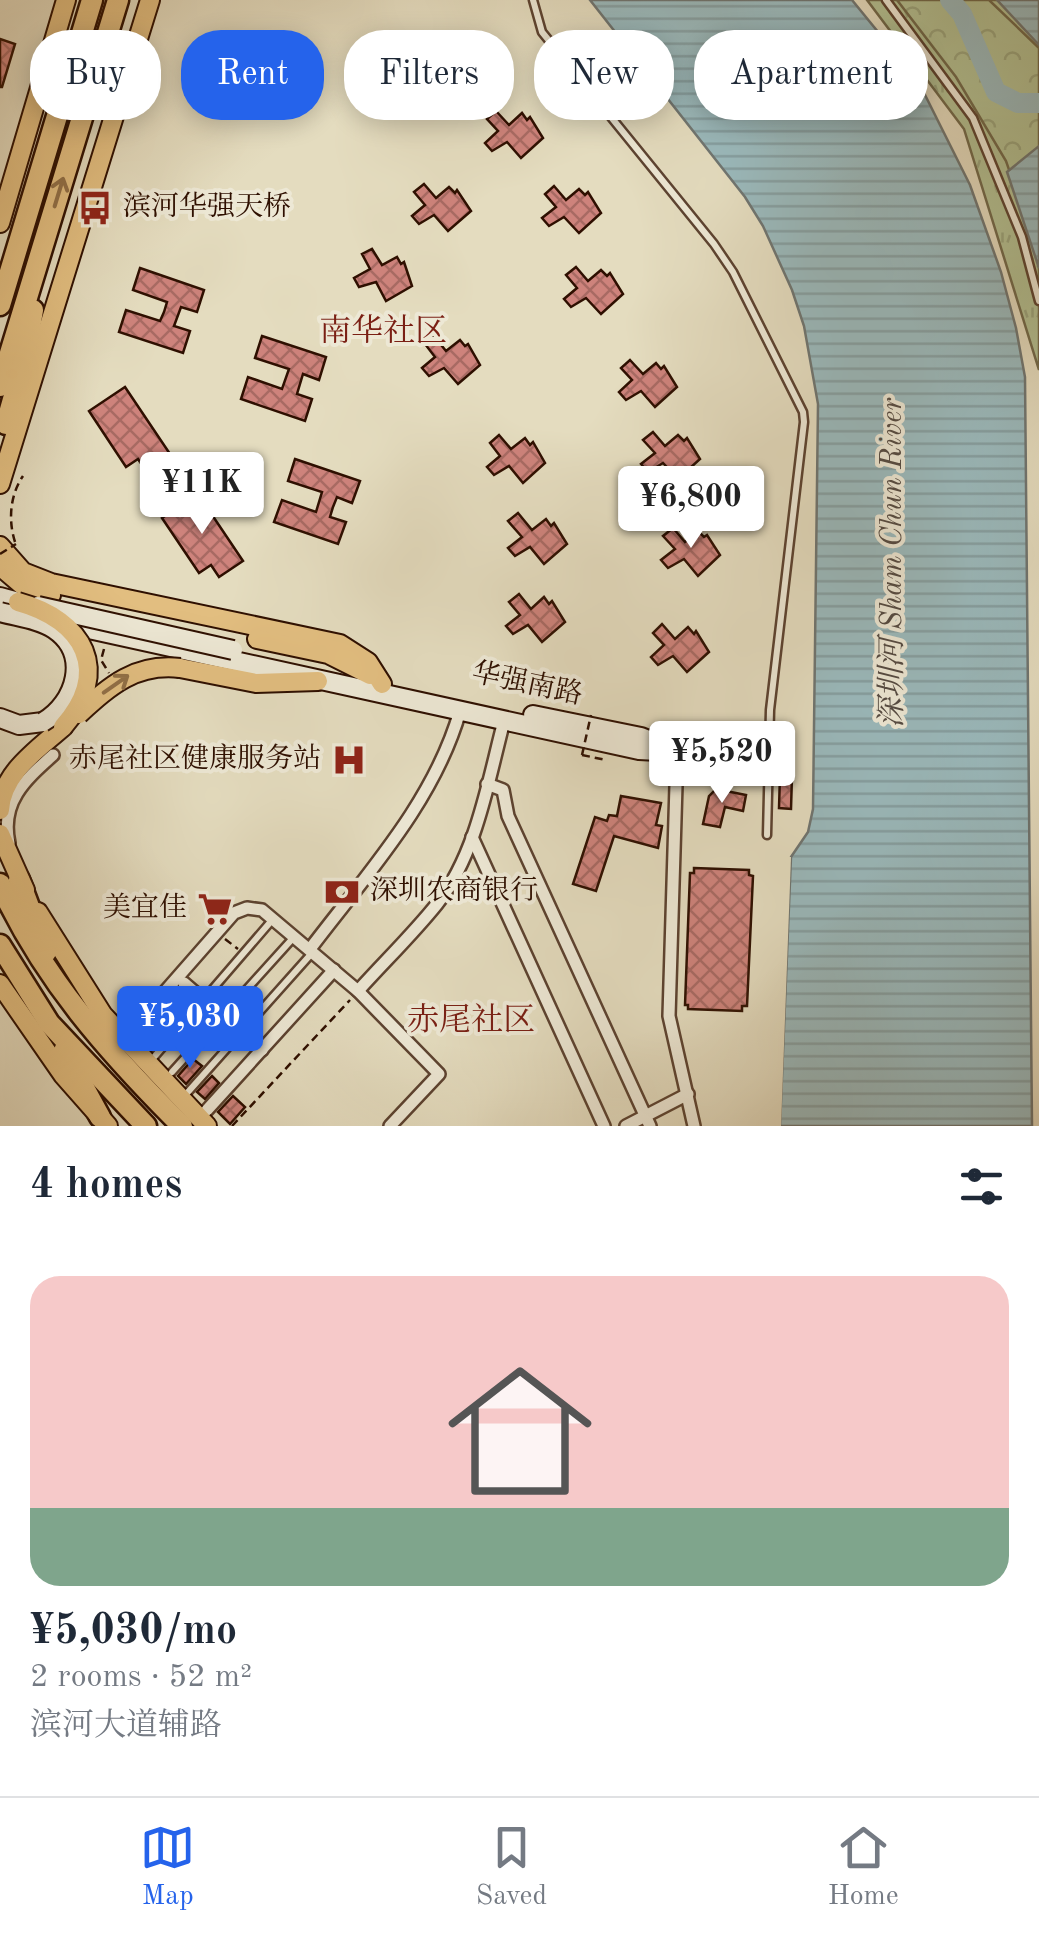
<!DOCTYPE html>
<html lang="en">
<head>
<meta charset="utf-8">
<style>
	:root { --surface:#fff; --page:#f6f6f7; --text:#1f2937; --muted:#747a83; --line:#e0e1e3; --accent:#2563eb }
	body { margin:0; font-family:"Old Standard TT","Noto Serif SC",serif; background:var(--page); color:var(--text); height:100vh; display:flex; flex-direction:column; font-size:38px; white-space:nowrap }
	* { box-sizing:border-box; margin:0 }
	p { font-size:32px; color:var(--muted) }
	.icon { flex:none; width:55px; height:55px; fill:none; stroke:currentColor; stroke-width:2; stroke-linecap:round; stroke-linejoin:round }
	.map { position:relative; height:1126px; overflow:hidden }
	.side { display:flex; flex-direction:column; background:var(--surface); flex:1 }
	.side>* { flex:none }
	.hud { position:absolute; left:30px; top:30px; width:980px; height:90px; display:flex; gap:20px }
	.price { position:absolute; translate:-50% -85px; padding:0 22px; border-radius:10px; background:#fff; color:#222; font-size:32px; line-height:65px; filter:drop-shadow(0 2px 5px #0008) }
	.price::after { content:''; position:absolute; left:50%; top:60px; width:30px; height:22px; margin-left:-15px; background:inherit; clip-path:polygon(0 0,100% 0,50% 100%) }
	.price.selected { background:var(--accent); color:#fff }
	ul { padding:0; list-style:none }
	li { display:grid; align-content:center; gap:20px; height:530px; padding:0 30px }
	li span { display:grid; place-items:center; height:310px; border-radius:30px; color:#555 }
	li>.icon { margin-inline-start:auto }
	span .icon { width:180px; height:180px; fill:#fffc; stroke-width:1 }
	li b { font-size:42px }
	h2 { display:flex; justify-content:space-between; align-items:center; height:120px; padding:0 30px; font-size:42px }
	.pill { padding:0 35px; border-radius:40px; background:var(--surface); box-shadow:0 5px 25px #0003; font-size:35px; line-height:90px }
	.pill.selected { background:var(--accent); color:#fff }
	.tabs { display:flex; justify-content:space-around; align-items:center; height:140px; border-top:2px solid var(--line); background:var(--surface); font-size:28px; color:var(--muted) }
	.tabs a { display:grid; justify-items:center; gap:5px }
	.tabs .selected { color:var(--accent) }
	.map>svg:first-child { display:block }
</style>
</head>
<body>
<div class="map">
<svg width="1039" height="1126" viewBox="0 0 1039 1126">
	<defs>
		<pattern id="grass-tufts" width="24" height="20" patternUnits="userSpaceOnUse" patternTransform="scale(2.5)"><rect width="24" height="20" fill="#b2c093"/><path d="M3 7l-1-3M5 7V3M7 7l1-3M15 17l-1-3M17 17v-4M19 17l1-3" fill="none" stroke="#99a47d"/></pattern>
		<pattern id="park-crowns" width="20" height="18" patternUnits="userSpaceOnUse" patternTransform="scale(2.5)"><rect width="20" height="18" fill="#b2c093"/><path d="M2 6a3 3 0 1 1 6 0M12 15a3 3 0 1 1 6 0" fill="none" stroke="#99a47d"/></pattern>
		<pattern id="water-rules" width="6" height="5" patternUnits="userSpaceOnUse" patternTransform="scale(2.5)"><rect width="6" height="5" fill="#9ab9bc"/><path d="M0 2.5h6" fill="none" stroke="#859ea0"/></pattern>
		<pattern id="building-cross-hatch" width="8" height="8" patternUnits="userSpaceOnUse" patternTransform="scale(2.5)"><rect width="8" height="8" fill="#ce837c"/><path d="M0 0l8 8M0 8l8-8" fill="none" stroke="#a86a63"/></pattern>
	</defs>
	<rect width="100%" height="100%" fill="#e4dcbf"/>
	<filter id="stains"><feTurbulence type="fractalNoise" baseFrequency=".002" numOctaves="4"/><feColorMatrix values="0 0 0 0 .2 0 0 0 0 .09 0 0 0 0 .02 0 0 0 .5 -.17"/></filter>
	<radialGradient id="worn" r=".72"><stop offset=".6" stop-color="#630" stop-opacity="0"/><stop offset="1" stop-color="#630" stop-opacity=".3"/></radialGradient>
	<polygon fill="url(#grass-tufts)" stroke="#70684a" stroke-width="2.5" points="867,0 1039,0 1039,370 964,129"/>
	<polygon fill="url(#park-crowns)" stroke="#70684a" stroke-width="2.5" points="897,0 989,0 1039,48 1039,256 1006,161 956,77"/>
	<g fill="url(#water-rules)" stroke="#6f7571" stroke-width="2.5">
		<polygon points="590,0 852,0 918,81 970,185 1001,272 1016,328 1025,377 1032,1126 780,1126 791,857 808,832 813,809 818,404 804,326 792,290 763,226 745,197"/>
		<polygon points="997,0 1039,0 1039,45"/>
		<polygon points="1039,146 1039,268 1007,172"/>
	</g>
	<polygon fill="#e4dcbf" points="786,857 791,857 781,1126 775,1126"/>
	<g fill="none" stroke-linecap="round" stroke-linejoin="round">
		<polyline stroke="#9ab9bc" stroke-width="20" points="950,0 962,14 996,92 1018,103 1039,103"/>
	</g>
	<g fill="url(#building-cross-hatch)" stroke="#2e0f00" stroke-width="2.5">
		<polygon points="0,39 15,44 2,87 0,87"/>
		<polygon points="496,111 509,125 522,113 527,120 530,117 543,138 521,158 507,142 492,151 485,143 498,131 487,119"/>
		<polygon points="424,184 436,198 449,187 455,193 457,190 471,211 448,231 434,215 419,224 412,216 425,205 414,192"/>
		<polygon points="554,186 566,200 579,189 585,195 588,192 601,213 579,233 564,217 549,226 542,218 556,207 545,194"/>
		<polygon points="372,249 382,265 397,257 401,264 404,262 412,286 386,301 376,282 359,287 354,278 370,269 362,254"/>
		<polygon points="576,267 588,281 601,270 607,276 610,273 623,294 601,314 586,298 571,307 564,299 577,288 566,275"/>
		<polygon points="140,268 204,290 197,312 181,307 174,326 190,331 183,353 119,332 126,310 160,321 164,312 167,302 133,290"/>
		<polygon points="262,336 326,357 319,380 303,374 297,394 312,399 305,421 241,399 248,377 282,389 289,369 255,358"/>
		<polygon points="434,336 446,351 460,340 465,346 468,344 480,365 458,384 444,368 429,376 422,368 435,357 425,344"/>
		<polygon points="630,360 643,374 656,363 661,369 664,366 677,387 655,407 641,391 626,400 619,392 632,380 621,368"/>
		<polygon points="125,387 170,454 146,471 138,459 126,467 89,411"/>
		<polygon points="653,432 665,446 678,435 684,441 687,438 700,459 678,479 663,463 648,472 641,464 655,453 643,440"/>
		<polygon points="499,435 511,449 525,438 530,445 533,442 545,463 523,483 509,466 494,475 487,467 500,456 490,443"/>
		<polygon points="295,459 360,481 352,503 337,497 333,507 330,517 346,522 338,544 274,522 282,500 316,512 322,492 288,481"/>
		<polygon points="198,494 243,561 219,577 211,565 199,573 162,518"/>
		<polygon points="518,513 532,530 546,519 551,526 554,523 567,544 544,564 530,547 515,556 508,548 522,537 508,521"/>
		<polygon points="673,528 685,542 698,531 704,537 707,535 720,555 698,576 684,559 668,568 661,560 675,549 663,536"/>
		<polygon points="519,594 531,609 544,597 549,604 552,601 565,622 542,642 528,625 513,634 506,626 520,615 509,602"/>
		<polygon points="662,624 675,639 688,627 694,634 696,631 709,652 687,672 673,656 658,665 651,657 664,645 653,633"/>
		<polygon points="780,775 792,776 791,809 779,808"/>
		<polygon points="716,789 746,795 743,811 725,807 720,827 703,824 709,796"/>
		<polygon points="621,796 661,803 656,825 662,826 658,848 614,836 596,891 573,884 595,817 607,821 609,815 617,816"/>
		<polygon points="694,868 749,870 749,875 753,876 747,1006 742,1006 742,1011 688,1009 688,1005 685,1005 690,873 694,873"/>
		<polygon points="193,1059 202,1066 186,1084 178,1076"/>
		<polygon points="212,1076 219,1083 205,1099 197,1092"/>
		<polygon points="233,1096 245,1107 230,1124 218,1112"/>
	</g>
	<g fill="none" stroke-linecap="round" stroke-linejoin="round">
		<g stroke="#5c4230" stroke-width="11">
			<g id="service">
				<polyline points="533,0 542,32 714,244 733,272 803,412 804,422 770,710 767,835"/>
				<polyline points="886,0 973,118 1022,237 1039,301"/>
				<polyline points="155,1056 273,919"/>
				<polyline points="172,1072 294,937"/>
				<polyline points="188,1092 312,953"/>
			</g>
		</g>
		<g stroke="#5c4230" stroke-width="16">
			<g id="minor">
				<polyline points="487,784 503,790 508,816 650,1126"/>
				<polyline points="472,837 604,1126"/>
				<path d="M9,843C0,802 25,780 53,755"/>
				<path d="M310,949C366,875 434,802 460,711"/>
				<polyline points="184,983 262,1050"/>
				<path d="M358,991C384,962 413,934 437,904C477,853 488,781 504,721"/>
				<polyline points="120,1037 148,1011 234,913 247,908 262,910 358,991 439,1074 390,1126"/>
				<polyline points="207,1110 334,970"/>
				<polyline points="626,1126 688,1094"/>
				<polyline points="694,1126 669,1016 677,752 767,760"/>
			</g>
		</g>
		<g stroke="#2e0f00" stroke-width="22">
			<g id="secondary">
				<polyline points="0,597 18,602"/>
				<polyline points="57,622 639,750 677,752"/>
				<polyline points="533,715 641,737 668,748"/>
				<polyline points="0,718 19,725 43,722"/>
			</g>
		</g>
		<g stroke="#2e0f00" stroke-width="22">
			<g id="primary">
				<polyline points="0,223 66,0"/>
				<polyline points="0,484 150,0"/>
				<polyline points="0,546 23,572 51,583 340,644 368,662 382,684"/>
				<polyline points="0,566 22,585 51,595"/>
				<polyline points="257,639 328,654 370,675"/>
				<polyline points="180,668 256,683 318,681"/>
				<path d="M0,810C2,773 37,750 63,727"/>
				<polyline points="0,834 25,890"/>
				<polyline points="38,912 103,1015 207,1126"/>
				<polyline points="0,984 63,1075 108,1126"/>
			</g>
		</g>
		<g stroke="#2e0f00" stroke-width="25">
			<g id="trunk">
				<polyline points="0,305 92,0"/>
				<polyline points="0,386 118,0"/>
				<polyline points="6,424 25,357 33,310"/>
				<polyline points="19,880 46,952"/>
				<path d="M0,884C43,979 109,1053 182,1126"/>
				<polyline points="0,945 49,1023 146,1126"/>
				<polyline points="64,1051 100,1117"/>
			</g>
		</g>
		<g stroke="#2e0f00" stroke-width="2.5" stroke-dasharray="8 5" stroke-linecap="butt">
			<path d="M15,542C8,520 10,495 23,476"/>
			<polyline points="104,649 101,660 109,673"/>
			<polyline points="582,755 606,760"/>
			<polyline points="225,939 238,949"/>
			<polyline points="232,1126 350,1000"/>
		</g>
		<use href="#service" stroke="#ede8d5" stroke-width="6"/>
		<use href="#minor" stroke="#ede8d5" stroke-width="11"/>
		<use href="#secondary" stroke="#ede8d5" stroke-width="18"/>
		<use href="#primary" stroke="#e2be80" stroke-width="18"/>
		<use href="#trunk" stroke="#e2be80" stroke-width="20"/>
		<g stroke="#2e0f00" stroke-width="22" stroke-linecap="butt">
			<g id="secondary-bridge">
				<polyline points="38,606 233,650"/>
				<path d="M0,612C18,617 39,619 54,629C91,654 76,703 43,722"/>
			</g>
		</g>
		<g stroke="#2e0f00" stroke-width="22" stroke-linecap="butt">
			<g id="primary-bridge">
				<path d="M18,602C84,620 112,671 63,727"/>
				<path d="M79,714C110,686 135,663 180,668"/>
			</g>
		</g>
		<g stroke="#2e0f00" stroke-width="2.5" stroke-dasharray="8 5" stroke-linecap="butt">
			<polyline points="0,554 16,544"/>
			<polyline points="582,755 591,715"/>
		</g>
		<use href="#secondary-bridge" stroke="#ede8d5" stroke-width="18"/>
		<use href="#primary-bridge" stroke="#e2be80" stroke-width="18"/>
	</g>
	<defs><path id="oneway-shaft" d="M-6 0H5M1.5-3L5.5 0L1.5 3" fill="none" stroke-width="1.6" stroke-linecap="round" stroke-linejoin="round" transform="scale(2.5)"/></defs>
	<g stroke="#916f46">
		<use href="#oneway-shaft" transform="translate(59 192) rotate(-73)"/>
		<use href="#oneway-shaft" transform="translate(116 684) rotate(-35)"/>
	</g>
	<defs>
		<g id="bus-bare" transform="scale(2.7)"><path d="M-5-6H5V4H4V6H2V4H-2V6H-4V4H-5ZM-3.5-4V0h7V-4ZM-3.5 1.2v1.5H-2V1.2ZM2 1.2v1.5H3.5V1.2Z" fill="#8f2418" stroke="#ede8d5" stroke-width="2.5" paint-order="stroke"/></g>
		<g id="hospital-bare" transform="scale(2.7)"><path d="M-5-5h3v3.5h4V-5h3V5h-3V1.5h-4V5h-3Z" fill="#8f2418" stroke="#ede8d5" stroke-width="2.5" paint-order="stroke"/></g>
		<g id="bank-bare" transform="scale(2.7)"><path d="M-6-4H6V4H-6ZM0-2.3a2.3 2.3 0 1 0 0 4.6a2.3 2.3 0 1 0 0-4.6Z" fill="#8f2418" stroke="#ede8d5" stroke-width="2.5" paint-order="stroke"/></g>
		<g id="supermarket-bare" transform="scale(2.7)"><path d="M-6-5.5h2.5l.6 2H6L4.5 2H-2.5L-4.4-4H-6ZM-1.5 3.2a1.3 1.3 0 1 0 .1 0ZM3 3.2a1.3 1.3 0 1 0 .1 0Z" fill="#8f2418" stroke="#ede8d5" stroke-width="2.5" paint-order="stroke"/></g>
	</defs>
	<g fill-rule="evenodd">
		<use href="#bus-bare" x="95" y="208"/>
		<use href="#hospital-bare" x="349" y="760"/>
		<use href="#bank-bare" x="342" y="892"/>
		<use href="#supermarket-bare" x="215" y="909"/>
	</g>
	<g text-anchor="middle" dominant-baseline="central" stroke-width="8" stroke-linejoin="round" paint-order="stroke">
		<g font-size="28" fill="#2e0f00" stroke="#ede8d5" text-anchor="start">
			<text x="123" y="208">滨河华强天桥</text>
			<text x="321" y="760" text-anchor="end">赤尾社区健康服务站</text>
			<text x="370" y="892">深圳农商银行</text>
			<text x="187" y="909" text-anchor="end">美宜佳</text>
		</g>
		<g font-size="28" fill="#2e0f00" stroke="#ede8d5">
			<text transform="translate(527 685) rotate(12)">华强南路</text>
		</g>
		<g font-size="30" font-style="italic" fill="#544a42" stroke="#ede8d5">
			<text transform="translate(893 563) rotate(-90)">深圳河 Sham Chun River</text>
		</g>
		<g font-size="32" fill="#7a1f14" stroke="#ede8d5">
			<text x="383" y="333">南华社区</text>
			<text x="471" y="1022">赤尾社区</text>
		</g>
	</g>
	<rect width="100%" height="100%" filter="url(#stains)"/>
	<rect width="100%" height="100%" fill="url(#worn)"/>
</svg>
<b class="price" style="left:202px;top:537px">¥11K</b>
<b class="price" style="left:691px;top:551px">¥6,800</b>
<b class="price" style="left:722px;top:806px">¥5,520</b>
<b class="price selected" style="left:190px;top:1071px">¥5,030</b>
<div class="hud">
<a class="pill">Buy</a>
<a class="pill selected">Rent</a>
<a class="pill">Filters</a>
<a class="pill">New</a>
<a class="pill">Apartment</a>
</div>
</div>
<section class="side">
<h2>4 homes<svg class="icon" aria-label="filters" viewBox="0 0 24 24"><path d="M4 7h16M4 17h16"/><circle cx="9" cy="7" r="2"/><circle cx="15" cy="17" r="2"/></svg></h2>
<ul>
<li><span style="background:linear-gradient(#f6c9c9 75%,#7fa58c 0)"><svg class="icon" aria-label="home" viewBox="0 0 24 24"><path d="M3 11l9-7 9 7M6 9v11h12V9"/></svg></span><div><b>¥5,030/mo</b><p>2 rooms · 52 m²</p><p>滨河大道辅路</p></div></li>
</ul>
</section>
<nav class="tabs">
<a class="selected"><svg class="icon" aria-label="map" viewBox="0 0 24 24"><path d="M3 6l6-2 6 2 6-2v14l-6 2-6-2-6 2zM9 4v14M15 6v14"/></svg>Map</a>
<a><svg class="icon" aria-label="saved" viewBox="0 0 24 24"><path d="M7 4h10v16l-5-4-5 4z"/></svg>Saved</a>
<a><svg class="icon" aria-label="home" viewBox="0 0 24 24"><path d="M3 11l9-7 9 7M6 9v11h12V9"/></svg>Home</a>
</nav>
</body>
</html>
